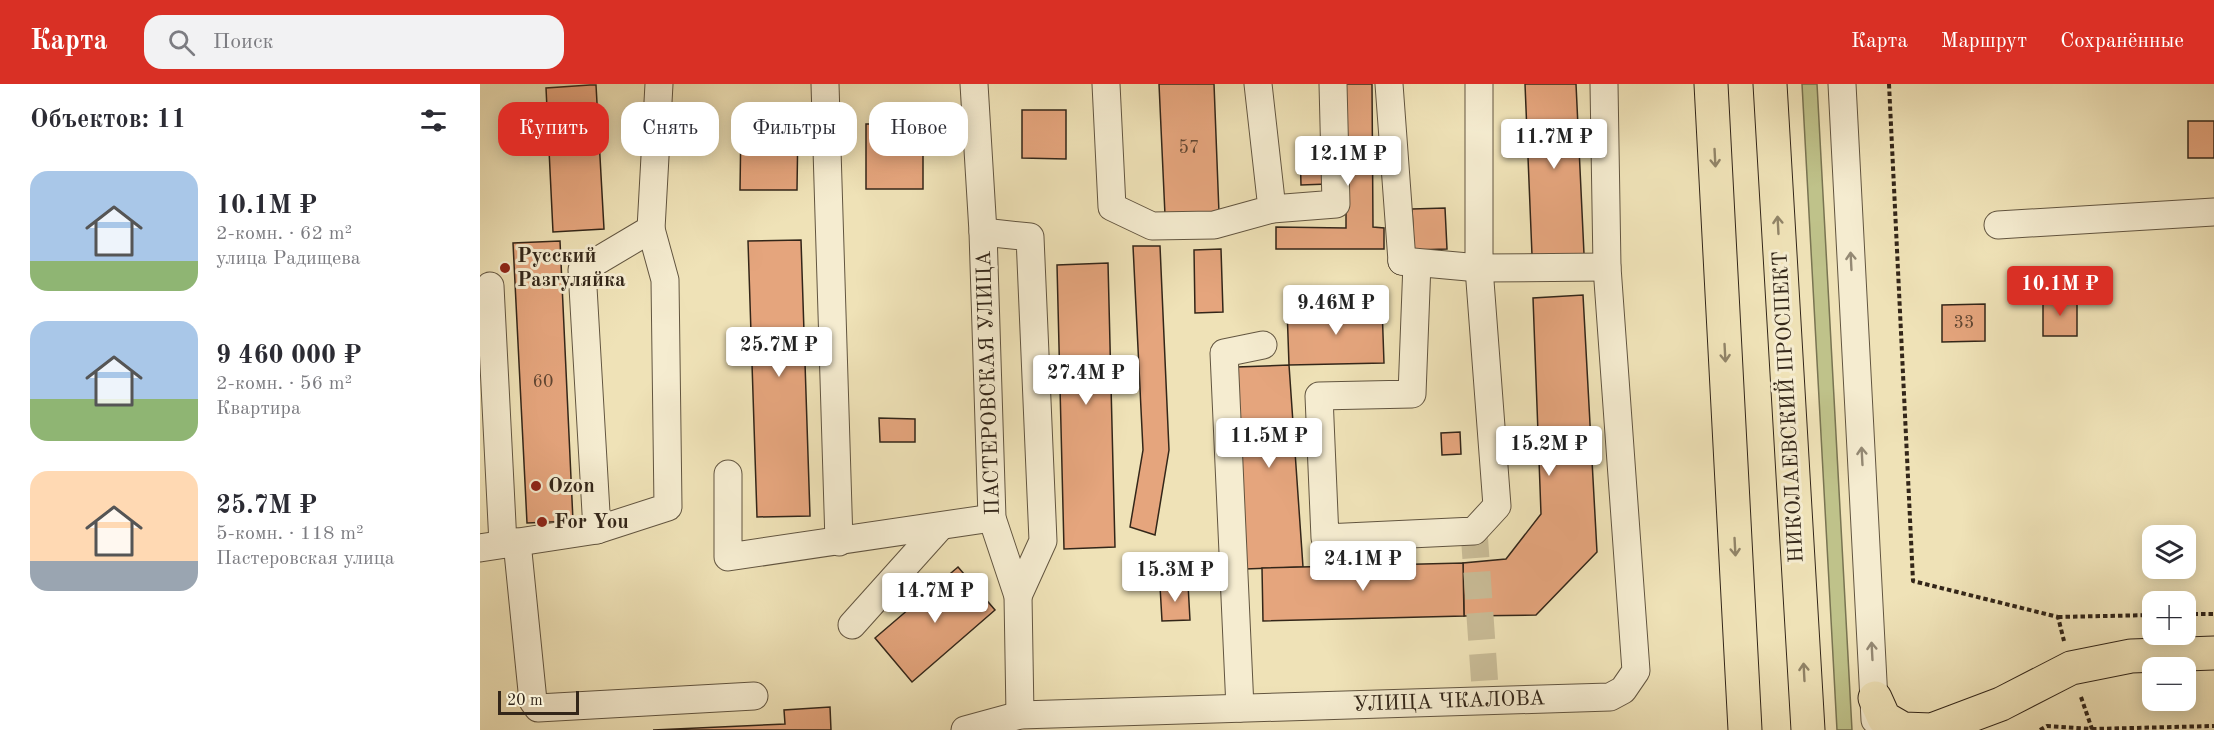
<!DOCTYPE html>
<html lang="ru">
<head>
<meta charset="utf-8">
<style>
	:root { --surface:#fff; --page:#f2f2f3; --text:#2b2b33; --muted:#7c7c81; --accent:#d93025 }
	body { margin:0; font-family:"Old Standard TT",serif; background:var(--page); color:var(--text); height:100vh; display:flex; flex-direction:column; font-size:22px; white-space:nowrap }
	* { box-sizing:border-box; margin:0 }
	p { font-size:20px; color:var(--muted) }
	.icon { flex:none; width:33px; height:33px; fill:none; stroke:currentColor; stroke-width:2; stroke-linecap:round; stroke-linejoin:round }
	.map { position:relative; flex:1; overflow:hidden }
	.details { display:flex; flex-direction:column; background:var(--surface); width:480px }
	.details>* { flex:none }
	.banner { position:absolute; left:18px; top:18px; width:570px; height:54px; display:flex; gap:12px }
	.fabs { position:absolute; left:1662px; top:441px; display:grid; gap:12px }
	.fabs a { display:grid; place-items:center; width:54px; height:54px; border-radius:12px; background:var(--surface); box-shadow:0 3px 15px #0003; font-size:30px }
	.scale { position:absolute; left:18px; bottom:15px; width:81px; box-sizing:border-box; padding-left:6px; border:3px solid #332619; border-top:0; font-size:16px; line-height:21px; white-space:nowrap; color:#332619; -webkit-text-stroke:4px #f5ecd0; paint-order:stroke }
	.price { position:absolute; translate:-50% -51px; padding:0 14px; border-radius:6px; background:#fff; color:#222; font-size:20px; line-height:39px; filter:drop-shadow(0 2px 3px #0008) }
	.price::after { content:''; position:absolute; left:50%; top:36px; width:18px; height:14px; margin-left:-9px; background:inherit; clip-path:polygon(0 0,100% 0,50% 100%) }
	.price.active { background:var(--accent); color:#fff }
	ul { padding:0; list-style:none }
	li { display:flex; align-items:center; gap:18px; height:150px; padding:0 30px }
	li span { display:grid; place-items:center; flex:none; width:168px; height:120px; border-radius:18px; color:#555 }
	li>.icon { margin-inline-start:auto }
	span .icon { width:72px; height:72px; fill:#fffc; stroke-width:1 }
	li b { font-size:26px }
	h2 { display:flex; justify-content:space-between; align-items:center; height:72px; padding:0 30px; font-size:26px }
	.chip { padding:0 21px; border-radius:18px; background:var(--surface); box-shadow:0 3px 15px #0003; font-size:21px; line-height:54px }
	.chip.active { background:var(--accent); color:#fff }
	header { display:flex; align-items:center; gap:36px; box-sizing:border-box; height:84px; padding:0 30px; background:var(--accent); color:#fff }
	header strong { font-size:28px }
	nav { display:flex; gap:33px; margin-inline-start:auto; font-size:21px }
	.search { width:420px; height:54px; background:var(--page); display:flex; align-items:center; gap:15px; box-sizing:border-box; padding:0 21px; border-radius:18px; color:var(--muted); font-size:22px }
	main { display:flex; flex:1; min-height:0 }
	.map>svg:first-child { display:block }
</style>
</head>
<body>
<header>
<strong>Карта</strong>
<div class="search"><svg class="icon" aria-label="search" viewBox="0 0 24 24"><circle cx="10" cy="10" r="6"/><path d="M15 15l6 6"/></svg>Поиск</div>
<nav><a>Карта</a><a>Маршрут</a><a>Сохранённые</a></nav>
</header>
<main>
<section class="details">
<h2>Объектов: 11<svg class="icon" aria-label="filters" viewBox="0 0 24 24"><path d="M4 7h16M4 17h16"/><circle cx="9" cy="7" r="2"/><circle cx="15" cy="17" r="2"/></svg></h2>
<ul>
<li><span style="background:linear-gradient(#a9c7e8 75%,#8fb573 0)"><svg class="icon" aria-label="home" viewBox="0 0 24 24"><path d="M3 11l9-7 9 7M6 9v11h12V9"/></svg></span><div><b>10.1M ₽</b><p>2-комн. · 62 m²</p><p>улица Радищева</p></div></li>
<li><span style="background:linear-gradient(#a9c7e8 65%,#8fb573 0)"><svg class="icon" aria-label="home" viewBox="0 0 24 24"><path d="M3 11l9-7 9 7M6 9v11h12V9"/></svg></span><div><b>9 460 000 ₽</b><p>2-комн. · 56 m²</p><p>Квартира</p></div></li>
<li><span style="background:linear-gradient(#ffd9b3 75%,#9aa5b1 0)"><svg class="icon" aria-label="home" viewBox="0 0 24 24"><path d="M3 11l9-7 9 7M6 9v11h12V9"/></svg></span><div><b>25.7M ₽</b><p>5-комн. · 118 m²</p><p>Пастеровская улица</p></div></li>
</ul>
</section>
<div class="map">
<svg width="1734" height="646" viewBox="0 0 1734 646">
	<rect width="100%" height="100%" fill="#efe2b7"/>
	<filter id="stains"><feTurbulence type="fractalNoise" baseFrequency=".00333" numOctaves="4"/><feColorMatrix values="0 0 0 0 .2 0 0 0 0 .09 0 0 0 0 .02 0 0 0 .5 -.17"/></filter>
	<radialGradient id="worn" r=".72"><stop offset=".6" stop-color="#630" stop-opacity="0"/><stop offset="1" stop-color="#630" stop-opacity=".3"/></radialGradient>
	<polygon fill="#bfc28a" stroke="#797452" stroke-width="1.5" points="1322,0 1337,0 1372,646 1357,646"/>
	<g fill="#e5a57d" stroke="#332619" stroke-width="1.5">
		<polygon points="679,0 734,0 739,129 685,131"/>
		<polygon points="866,0 892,0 893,143 904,144 904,165 796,165 796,143 866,144"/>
		<polygon points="1045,0 1096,0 1104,170 1052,171"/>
		<polygon points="110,1 116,1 124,145 73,148 66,4"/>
		<polygon points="542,26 586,26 586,75 542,74"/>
		<rect x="1708" y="37" width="26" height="37"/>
		<polygon points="261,38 318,38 317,106 260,106"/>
		<rect x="386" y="40" width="57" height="65"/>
		<polygon points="847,63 848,100 821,101 820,64"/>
		<polygon points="965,124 967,165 934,166 932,125"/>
		<polygon points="321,156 330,432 277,433 268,157"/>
		<polygon points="80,157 93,437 47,439 33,159"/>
		<polygon points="653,162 680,162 689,366 675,451 650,443 663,366"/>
		<polygon points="741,165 743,228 715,229 714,166"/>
		<polygon points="628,179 635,463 584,465 577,181"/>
		<polygon points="1103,211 1117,468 1056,531 984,532 983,479 1026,475 1061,430 1053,214"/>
		<polygon points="1597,214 1597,252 1563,252 1563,215"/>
		<polygon points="1505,220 1505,257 1462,258 1462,221"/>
		<polygon points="902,222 904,279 809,281 807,224"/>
		<polygon points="809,281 823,483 765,485 757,283"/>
		<polygon points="399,334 435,335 435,358 400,358"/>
		<polygon points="980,348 981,370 962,371 961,349"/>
		<polygon points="983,479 984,532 783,537 782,484"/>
		<polygon points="478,483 515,526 432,598 395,554"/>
		<polygon points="708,500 710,536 682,537 680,502"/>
		<polygon points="350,623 351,646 173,646 305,640 304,626"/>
	</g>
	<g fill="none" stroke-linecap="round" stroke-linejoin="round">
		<polyline stroke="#c9bc97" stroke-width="27" stroke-dasharray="27 14" stroke-linecap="butt" points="994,447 1006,617"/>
		<g stroke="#625540" stroke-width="29">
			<g id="minor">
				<polyline points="345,0 359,458"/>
				<polyline points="494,0 503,148 512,434 538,512 540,631"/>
				<polyline points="626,0 632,123 672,142 734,141 792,125 778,0"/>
				<polyline points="909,0 922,177"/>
				<polyline points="1362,0 1395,636"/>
				<polyline points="792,125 856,120 853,0"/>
				<polyline points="1518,141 1734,128"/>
				<polyline points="503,148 550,153 563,457 538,512"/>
				<polyline points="922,177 937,179 932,310 839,312 845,454 994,447 1017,422 999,184 999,0"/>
				<polyline points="922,177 999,184 1127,183"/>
				<polyline points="10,202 23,460"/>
				<polyline points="248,390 248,473 512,434"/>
				<polyline points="117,446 188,423 185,196 171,145"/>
				<polyline points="37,458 53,617 58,624 274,612"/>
				<polyline points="0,464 117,446 102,186 171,145 179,0"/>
				<polyline points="372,541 459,444"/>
				<polyline points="760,624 744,269 783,261"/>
				<polyline points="485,646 540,631 1130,613 1143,606 1156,587 1127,183 1124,0"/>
			</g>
		</g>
		<g stroke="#332619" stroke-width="35">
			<g id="major">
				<polyline points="1231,0 1265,646"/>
				<polyline points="1290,0 1328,646"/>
				<polyline points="1395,614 1404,634 1423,645 1452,646 1521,620 1591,584 1651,572 1734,569"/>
			</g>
		</g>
		<g stroke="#332619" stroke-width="4" stroke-dasharray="4.5 3" stroke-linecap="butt">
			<polyline points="1409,0 1433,497 1578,533 1584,557"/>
			<polyline points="1706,530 1734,530"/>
			<polyline points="1578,533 1672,531"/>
			<polyline points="1612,645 1734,642"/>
			<polyline points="1560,646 1567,642 1612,645 1601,613"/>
		</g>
		<use href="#minor" stroke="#f5ecd0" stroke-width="27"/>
		<use href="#major" stroke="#efe2b7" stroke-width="33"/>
	</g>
	<defs><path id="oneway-shaft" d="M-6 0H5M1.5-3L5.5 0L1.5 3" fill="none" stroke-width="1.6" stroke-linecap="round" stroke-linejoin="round" transform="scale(1.5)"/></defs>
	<g stroke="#918468">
		<use href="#oneway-shaft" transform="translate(1235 74) rotate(87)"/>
		<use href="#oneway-shaft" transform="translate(1298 141) rotate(-93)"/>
		<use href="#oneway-shaft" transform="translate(1245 269) rotate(87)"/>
		<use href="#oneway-shaft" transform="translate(1255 463) rotate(87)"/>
		<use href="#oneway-shaft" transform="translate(1324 588) rotate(-93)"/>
	</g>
	<g stroke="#948974">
		<use href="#oneway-shaft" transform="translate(1371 177) rotate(-93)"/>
		<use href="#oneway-shaft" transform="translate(1382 372) rotate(-93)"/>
		<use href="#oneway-shaft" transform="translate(1392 567) rotate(-93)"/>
	</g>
	<g fill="#8f2418" stroke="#f5ecd0" stroke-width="2">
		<circle cx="25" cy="184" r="6"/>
		<circle cx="56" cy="402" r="6"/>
		<circle cx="62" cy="438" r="6"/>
	</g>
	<g text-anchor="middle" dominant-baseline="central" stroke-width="6" stroke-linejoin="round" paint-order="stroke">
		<g font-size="18" fill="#604632">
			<text x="709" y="64">57</text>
			<text x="1484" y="239">33</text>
			<text x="63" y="298">60</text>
		</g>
		<g font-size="21" font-weight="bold" fill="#332619" stroke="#f5ecd0" text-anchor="start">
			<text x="37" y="172">Русский<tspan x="37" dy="24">Разгуляйка</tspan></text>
			<text x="68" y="402">Ozon</text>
			<text x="74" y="438">For You</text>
		</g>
		<g font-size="21" fill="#332619" stroke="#f5ecd0">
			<text transform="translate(509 299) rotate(-92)">ПАСТЕРОВСКАЯ УЛИЦА</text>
			<text transform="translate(1309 323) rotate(-93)">НИКОЛАЕВСКИЙ ПРОСПЕКТ</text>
			<text transform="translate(969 618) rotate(-2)">УЛИЦА ЧКАЛОВА</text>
		</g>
	</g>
	<rect width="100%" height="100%" filter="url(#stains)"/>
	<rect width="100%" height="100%" fill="url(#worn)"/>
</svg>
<div class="fabs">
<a><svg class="icon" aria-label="layers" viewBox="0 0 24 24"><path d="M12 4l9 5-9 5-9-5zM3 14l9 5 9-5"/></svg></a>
<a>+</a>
<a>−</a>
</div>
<div class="scale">20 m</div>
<b class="price" style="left:1074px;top:86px">11.7M ₽</b>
<b class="price" style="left:868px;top:103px">12.1M ₽</b>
<b class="price active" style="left:1580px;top:233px">10.1M ₽</b>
<b class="price" style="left:856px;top:252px">9.46M ₽</b>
<b class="price" style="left:299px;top:294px">25.7M ₽</b>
<b class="price" style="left:606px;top:322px">27.4M ₽</b>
<b class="price" style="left:789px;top:385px">11.5M ₽</b>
<b class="price" style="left:1069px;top:393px">15.2M ₽</b>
<b class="price" style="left:883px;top:508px">24.1M ₽</b>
<b class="price" style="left:695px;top:519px">15.3M ₽</b>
<b class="price" style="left:455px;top:540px">14.7M ₽</b>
<div class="banner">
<a class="chip active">Купить</a>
<a class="chip">Снять</a>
<a class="chip">Фильтры</a>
<a class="chip">Новое</a>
</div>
</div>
</main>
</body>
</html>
